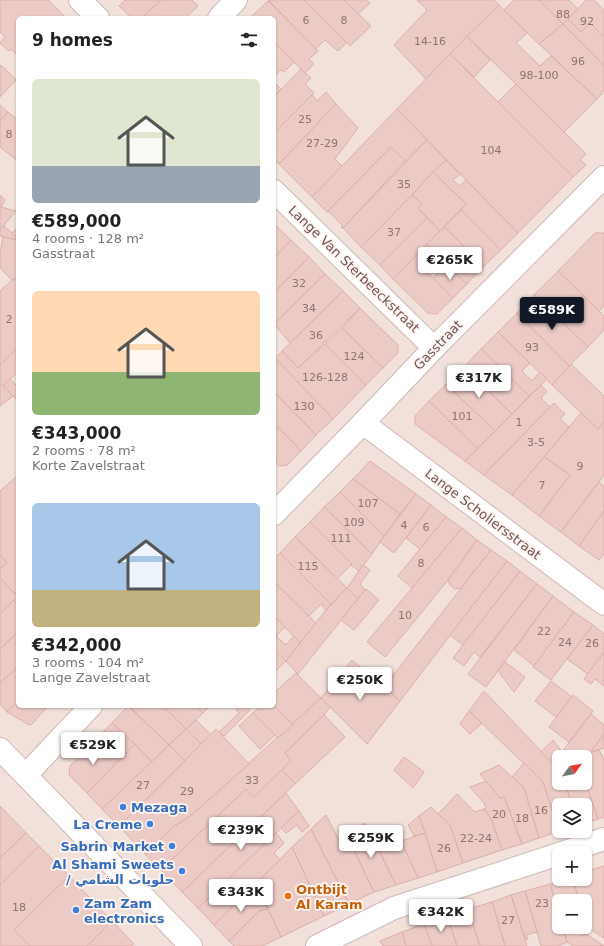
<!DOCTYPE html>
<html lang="en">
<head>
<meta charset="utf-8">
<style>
	:root { --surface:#fff; --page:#f6f6f6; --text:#222; --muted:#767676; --accent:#111827 }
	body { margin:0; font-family:"DejaVu Sans",Cairo,sans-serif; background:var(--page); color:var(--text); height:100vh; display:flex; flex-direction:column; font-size:15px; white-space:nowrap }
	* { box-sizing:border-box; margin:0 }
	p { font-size:13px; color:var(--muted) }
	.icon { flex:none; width:22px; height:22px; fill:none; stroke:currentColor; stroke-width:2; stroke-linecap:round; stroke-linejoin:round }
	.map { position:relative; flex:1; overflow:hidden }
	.sheet { position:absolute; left:16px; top:16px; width:260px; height:692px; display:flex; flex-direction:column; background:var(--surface); border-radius:6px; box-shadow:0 1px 3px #0004 }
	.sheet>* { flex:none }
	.needle { width:26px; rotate:57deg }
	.tools { position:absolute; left:552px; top:750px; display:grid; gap:8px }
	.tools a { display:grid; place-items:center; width:40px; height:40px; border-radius:6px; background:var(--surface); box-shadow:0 1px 3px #0004; font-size:20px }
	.price { position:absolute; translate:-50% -34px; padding:0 9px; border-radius:4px; background:#fff; color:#222; font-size:13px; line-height:26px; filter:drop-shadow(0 1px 2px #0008) }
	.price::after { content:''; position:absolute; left:50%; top:24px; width:12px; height:9px; margin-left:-6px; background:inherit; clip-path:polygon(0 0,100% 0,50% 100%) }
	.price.selected { background:var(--accent); color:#fff }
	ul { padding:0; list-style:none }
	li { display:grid; align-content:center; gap:8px; height:212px; padding:0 16px }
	li span { display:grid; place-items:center; height:124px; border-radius:6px; color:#555 }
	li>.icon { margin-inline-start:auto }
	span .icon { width:72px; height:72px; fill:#fffc; stroke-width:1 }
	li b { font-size:17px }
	h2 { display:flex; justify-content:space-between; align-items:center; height:48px; padding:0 16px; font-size:17px }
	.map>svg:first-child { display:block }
</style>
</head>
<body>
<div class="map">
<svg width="604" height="946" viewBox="0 0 604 946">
	<rect width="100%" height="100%" fill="#faf1eb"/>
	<path fill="#f1e1da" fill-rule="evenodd" d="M0,0H604V946H0ZM18,18H274V706H18ZM559,757H585V783H559ZM559,805H585V831H559ZM559,853H585V879H559ZM559,901H585V927H559Z"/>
	<g fill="#eccbc6" stroke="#ddafa8">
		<polygon points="0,0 48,0 66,18 18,18 18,56 11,49 9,51 0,43 5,37 0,32"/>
		<polygon points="125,0 161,0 142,18 132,18 119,6"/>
		<polygon points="161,0 192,0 198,6 185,18 142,18"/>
		<polygon points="268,0 304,0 347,42 338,51 325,40 316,49"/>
		<polygon points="304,0 344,0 371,26 350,46"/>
		<polygon points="344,0 366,0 370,3 358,14"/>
		<polygon points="417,0 494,0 499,5 426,79 394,45 427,10"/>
		<polygon points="514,0 539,0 563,24 539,44 504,10"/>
		<polygon points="539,0 569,0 578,9 563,24"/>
		<polygon points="586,0 594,0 604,10 604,37 590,23 581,32 568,19"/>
		<polygon points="268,1 318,51 309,59 314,64 305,73 274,42 274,18 250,18"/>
		<polygon points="499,5 527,33 516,43 540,66 551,56 597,99 564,132 467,36"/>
		<polygon points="568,19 581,32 590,23 604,37 604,66 563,24"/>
		<polygon points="563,24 604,66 604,91 597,99 539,44"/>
		<polygon points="467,36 490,60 474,77 450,54"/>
		<polygon points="274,42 294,62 284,72 281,70 274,76"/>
		<polygon points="450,54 573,177 518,233 397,109"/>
		<polygon points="1,65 16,80 0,97 0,66"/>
		<polygon points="301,69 311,78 305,84 314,93 274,133 274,97"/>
		<polygon points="274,82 281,89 274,97"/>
		<polygon points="516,84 586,154 580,160 586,165 573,177 498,102"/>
		<polygon points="326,92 336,104 279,164 274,159 274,133 312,95 317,101"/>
		<polygon points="336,104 358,128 335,159 342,166 312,197 279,164"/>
		<polygon points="0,105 8,112 0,121"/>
		<polygon points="397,109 427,140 405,161 391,147 327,212 312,197"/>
		<polygon points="8,112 18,120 18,161 0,147 0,121"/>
		<polygon points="427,140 446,160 361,247 343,228"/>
		<polygon points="391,147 405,161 343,228 341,227 343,226 329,212 327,212"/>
		<polygon points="446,160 460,174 453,180 459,186 466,180 518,233 501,250 461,210 466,204 433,172"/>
		<polygon points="433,172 466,204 440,231 418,208 422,204 412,195"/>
		<polygon points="0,195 5,200 1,207 16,211 0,230"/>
		<polygon points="412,195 422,204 418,208 427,218 380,265 361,247"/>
		<polygon points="461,210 501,250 484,266 444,227"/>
		<polygon points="427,218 440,231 393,279 380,265"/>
		<polygon points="274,224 291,240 274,258"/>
		<polygon points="4,226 12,233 18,240 0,236 0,230"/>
		<polygon points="18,227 18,240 12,233"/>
		<polygon points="444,227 484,266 467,284 427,244"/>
		<polygon points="595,233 604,233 604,306 599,311 558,271"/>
		<polygon points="3,237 18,240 18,278 12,280 0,268 0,253"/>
		<polygon points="291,240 309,257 274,293 274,258"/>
		<polygon points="427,244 437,254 430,262 426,259 420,265 453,298 437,314 428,313 393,279"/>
		<polygon points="309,257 325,274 274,324 274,293"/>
		<polygon points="447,264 467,284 453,298 433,278"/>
		<polygon points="558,271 604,316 604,330 588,347 534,295"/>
		<polygon points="325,274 343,291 290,343 274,324"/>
		<polygon points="18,278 18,347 0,365 0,291 12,280"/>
		<polygon points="343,291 360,308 298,368 282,351"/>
		<polygon points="534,295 588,347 569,366 517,313"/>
		<polygon points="360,308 398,345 398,353 383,368 342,328"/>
		<polygon points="517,313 569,366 552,385 498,332"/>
		<polygon points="342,328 383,368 366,385 325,344"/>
		<polygon points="498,332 530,363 522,371 532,381 540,372 547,379 529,396 481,349"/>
		<polygon points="325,344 366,385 333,419 275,358 282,351 298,368"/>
		<polygon points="18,347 18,372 3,386 0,383 0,365"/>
		<polygon points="481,349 529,396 512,414 464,367"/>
		<polygon points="275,358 333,419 316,435 274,392"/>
		<polygon points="571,364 604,396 604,422 598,429 552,385"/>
		<polygon points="464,367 512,414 495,431 446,384"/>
		<polygon points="10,379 18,387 18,397 16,399 3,386"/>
		<polygon points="0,383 13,396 0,406"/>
		<polygon points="446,384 495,431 478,449 429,401"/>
		<polygon points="541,385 547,392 541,398 550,407 484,475 465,461"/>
		<polygon points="274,392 316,435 301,451 274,423"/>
		<polygon points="429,401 478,449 465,461 415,424 415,416"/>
		<polygon points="554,403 565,414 560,419 569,427 512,495 484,475"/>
		<polygon points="581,413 598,429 604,422 604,475 561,532 539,516 570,475 544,457"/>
		<polygon points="274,423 301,451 287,465 279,466 274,461"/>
		<polygon points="544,457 570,475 539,516 512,495"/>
		<polygon points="370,461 416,494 400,514 353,479"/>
		<polygon points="18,475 18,597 0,578 0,569 7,563 0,555 0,491"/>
		<polygon points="353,479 400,514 384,536 340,492"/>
		<polygon points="599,482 604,486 604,511 579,546 561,532"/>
		<polygon points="340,492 384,536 372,554 324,507"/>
		<polygon points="416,494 431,505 394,553 380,542"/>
		<polygon points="431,505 446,517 420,549 406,538"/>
		<polygon points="324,507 372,554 359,571 351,565 352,564 310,522"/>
		<polygon points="604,511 604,554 599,560 579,546"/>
		<polygon points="446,517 462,528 412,588 398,576"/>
		<polygon points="310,522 352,564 337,579 295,537"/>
		<polygon points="462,528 477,540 449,579 385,657 367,642"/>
		<polygon points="295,537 347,588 331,604 280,553"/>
		<polygon points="477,540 491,550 461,588 455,589 449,584 449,579"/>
		<polygon points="491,550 507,561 400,701 384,687"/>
		<polygon points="280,553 331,604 326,610 321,604 309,616 274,582 274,558"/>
		<polygon points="0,555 7,563 0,569"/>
		<polygon points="507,561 520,571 463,645 450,635"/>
		<polygon points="363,565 370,570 360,584 365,590 358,599 347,588"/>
		<polygon points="520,571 537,584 480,657 474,652 464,666 453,658"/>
		<polygon points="0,578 18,597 0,614"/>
		<polygon points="274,582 316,623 300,643 274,616"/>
		<polygon points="537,584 553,596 486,687 468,674"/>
		<polygon points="347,588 358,599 298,674 286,661 326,610"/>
		<polygon points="366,589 379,600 354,630 341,620"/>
		<polygon points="553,596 574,612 534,666 514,650"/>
		<polygon points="14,600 18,604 18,632 0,649 0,614"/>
		<polygon points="574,612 593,625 551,680 533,667"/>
		<polygon points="274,616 285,627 276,636 286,645 294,636 300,643 286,661 274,649"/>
		<polygon points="593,625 604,634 604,652 588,674 567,659"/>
		<polygon points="18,632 18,667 0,683 0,649"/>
		<polygon points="274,649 286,661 274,673"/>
		<polygon points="604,652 604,686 595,679 591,684 584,679"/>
		<polygon points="352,660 400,701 367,744 321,698"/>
		<polygon points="505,662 525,677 514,692 498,671"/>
		<polygon points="18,667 18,701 7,712 0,704 0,683"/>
		<polygon points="296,673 321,698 293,725 274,706 274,693"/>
		<polygon points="551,681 572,697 556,717 535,701"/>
		<polygon points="484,691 559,770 559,783 565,783 572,805 559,805 559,831 561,831 559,831 543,782 469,711"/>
		<polygon points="573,695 593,711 569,742 549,727"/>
		<polygon points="321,698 330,707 324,715 285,753 291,760 282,770 254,797 246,789 161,870 146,855 174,826 188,818"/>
		<polygon points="18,701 18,706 50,706 48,706 31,725 29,725 7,712"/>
		<polygon points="128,706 169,745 152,762 112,723"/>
		<polygon points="129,706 163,706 186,729 169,745"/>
		<polygon points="163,706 196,706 203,713 186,729"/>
		<polygon points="196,706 210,706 203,713"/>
		<polygon points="240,706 246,706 250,710 224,736 219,732 239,713 236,710"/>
		<polygon points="261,706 274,706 293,725 278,738 253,713"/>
		<polygon points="469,711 482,723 470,734 460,724"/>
		<polygon points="253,713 275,735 260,749 239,726"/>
		<polygon points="591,714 604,725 604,734 591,752 577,757 566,757 562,752"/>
		<polygon points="324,715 345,737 295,784 282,770 291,760 285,753"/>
		<polygon points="196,720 211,735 201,744 186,729"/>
		<polygon points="112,723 135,744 121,758 110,747 105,752 94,741"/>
		<polygon points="186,729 201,744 185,761 169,745"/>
		<polygon points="216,729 249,764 188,818 174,826 146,855 119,826"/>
		<polygon points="604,734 604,748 591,752"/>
		<polygon points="553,740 566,757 559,757 559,770 541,752"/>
		<polygon points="94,741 105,752 110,747 121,758 87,793 69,775 70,766"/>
		<polygon points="135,744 152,762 102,809 87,793"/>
		<polygon points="169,745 185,761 119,826 102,809"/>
		<polygon points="599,750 604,760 604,817 598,819 585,782 585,757 577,757"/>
		<polygon points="404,757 424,772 413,788 394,770"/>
		<polygon points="524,763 543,782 559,831 539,838 524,788 512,777"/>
		<polygon points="499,765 524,788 539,838 522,844 504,797 500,798 480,774"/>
		<polygon points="282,770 295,784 182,892 161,870 246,789 254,797"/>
		<polygon points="486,781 500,798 504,797 522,844 502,850 491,819 484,809 486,808 484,803 470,787"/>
		<polygon points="585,782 598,819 585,823 585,805 572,805 565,783"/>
		<polygon points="286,793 299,811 198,908 182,892"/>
		<polygon points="457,794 475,812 484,809 491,819 502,850 463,863 450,825 438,814"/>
		<polygon points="0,806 26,833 0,858"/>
		<polygon points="431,807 450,825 463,863 437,872 419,816"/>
		<polygon points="299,811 309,826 302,832 297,825 286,833 281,828"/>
		<polygon points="326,815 340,842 348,838 374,892 349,904 311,829"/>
		<polygon points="419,816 425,833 414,836 408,825"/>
		<polygon points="365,823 396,885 374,892 346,833"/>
		<polygon points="385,826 401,841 418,878 396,885 372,835"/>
		<polygon points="311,829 349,904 324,916 292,847"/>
		<polygon points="26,833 39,846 0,885 0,858"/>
		<polygon points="276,833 284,843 274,853 280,860 214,925 198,908"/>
		<polygon points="425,833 437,872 418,878 401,841"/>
		<polygon points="39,846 69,876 14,930 30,946 0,946 0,885"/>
		<polygon points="292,847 324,916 281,937 256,884"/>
		<polygon points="604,866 604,938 587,927 585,921 585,901 579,901 573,879 585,879 585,872"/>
		<polygon points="69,876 112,921 87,946 30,946 14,930"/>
		<polygon points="567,879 573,879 579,901 559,901 559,915 550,884"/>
		<polygon points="256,884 268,909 259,911 229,941 214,925"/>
		<polygon points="550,884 559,915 559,927 563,927 567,942 558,946 541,946 525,891"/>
		<polygon points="525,891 537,932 526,935 528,939 525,939 511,895"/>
		<polygon points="511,895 525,939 527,946 505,946 492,902"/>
		<polygon points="492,902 505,946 480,946 468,909"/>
		<polygon points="268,909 281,937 262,946 234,946 229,941 259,911"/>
		<polygon points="467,909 468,909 480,946 457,946 447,916 448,917"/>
		<polygon points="447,916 457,946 432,946 424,924"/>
		<polygon points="112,921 134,944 131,946 87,946"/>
		<polygon points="424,924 432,946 406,946 402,932"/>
		<polygon points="563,927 578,927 581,936 586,934 604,946 573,946 567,942"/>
		<polygon points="402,932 406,946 383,946 380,941"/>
	</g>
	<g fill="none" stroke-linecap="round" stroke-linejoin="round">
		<g stroke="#ceb9b5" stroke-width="24">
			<g id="minor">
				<polyline points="80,0 98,18"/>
				<polyline points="219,18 236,0"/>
				<polyline points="274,191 434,348"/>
				<polyline points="363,423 604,604"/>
				<polyline points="274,514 363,423 434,348 604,177"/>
				<polyline points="0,749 191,946"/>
				<polyline points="26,775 91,706"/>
				<polyline points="562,853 604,839"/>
				<polyline points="317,946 394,908 559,854"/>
			</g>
		</g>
		<use href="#minor" stroke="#fff" stroke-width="22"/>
	</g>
	<g fill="#3f7fe0" stroke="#fdf5f1" stroke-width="1.5">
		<circle cx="123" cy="807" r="4"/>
		<circle cx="150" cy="824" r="4"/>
		<circle cx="172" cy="846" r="4"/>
		<circle cx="182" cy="871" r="4"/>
		<circle cx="76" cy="910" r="4"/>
	</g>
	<circle fill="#e8710a" stroke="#fdf5f1" stroke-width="1.5" cx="288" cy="896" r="4"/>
	<g text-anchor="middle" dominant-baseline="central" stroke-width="3.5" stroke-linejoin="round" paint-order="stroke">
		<g font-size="11" fill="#91726e">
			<text x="563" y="14">88</text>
			<text x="306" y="20">6</text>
			<text x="344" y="20">8</text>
			<text x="587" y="21">92</text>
			<text x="430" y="41">14-16</text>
			<text x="578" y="61">96</text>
			<text x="539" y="75">98-100</text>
			<text x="305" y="119">25</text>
			<text x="9" y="134">8</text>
			<text x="322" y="143">27-29</text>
			<text x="491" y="150">104</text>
			<text x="404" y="184">35</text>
			<text x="394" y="232">37</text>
			<text x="299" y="283">32</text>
			<text x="309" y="308">34</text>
			<text x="9" y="319">2</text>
			<text x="316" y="335">36</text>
			<text x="532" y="347">93</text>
			<text x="354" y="356">124</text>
			<text x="325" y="377">126-128</text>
			<text x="304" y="406">130</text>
			<text x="462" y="416">101</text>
			<text x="519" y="422">1</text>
			<text x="536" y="442">3-5</text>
			<text x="580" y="466">9</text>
			<text x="542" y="485">7</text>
			<text x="368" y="503">107</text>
			<text x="354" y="522">109</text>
			<text x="404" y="525">4</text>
			<text x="426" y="527">6</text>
			<text x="341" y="538">111</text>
			<text x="421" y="563">8</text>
			<text x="308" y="566">115</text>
			<text x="405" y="615">10</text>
			<text x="544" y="631">22</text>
			<text x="565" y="642">24</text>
			<text x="592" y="643">26</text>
			<text x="252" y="780">33</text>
			<text x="143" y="785">27</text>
			<text x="187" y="791">29</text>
			<text x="541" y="810">16</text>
			<text x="499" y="814">20</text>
			<text x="522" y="818">18</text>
			<text x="476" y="838">22-24</text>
			<text x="444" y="848">26</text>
			<text x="542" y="903">23</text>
			<text x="19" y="907">18</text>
			<text x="508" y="920">27</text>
		</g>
		<g font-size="13" fill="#735451" stroke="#fdf5f1">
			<text transform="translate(354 269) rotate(44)">Lange Van Sterbeeckstraat</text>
			<text transform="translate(438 345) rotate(-46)">Gasstraat</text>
			<text transform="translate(483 514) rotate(37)">Lange Scholiersstraat</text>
		</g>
		<g font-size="13" font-weight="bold" fill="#366cbe" stroke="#fdf5f1" text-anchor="end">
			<text x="131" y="807" text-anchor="start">Mezaga</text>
			<text x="142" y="824">La Creme</text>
			<text x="164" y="846">Sabrin Market</text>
			<text x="174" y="864">Al Shami Sweets<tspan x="174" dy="15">/ حلويات الشامي</tspan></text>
			<text x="84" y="903" text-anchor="start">Zam Zam<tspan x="84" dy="15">electronics</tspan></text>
		</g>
		<g font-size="13" font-weight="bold" fill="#c56008" stroke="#fdf5f1" text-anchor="start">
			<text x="296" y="889">Ontbijt<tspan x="296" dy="15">Al Karam</tspan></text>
		</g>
	</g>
</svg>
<div class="tools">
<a><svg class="needle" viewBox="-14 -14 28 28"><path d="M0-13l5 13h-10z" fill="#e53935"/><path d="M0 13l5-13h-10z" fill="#767676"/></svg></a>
<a><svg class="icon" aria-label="layers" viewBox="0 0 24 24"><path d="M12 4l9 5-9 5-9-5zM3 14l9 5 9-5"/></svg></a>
<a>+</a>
<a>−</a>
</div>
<b class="price" style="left:450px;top:281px">€265K</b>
<b class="price selected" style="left:552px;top:331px">€589K</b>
<b class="price" style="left:479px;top:399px">€317K</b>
<b class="price" style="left:360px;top:701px">€250K</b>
<b class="price" style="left:93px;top:766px">€529K</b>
<b class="price" style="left:241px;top:851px">€239K</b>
<b class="price" style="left:371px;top:859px">€259K</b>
<b class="price" style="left:241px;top:913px">€343K</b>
<b class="price" style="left:441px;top:933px">€342K</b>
<section class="sheet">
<h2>9 homes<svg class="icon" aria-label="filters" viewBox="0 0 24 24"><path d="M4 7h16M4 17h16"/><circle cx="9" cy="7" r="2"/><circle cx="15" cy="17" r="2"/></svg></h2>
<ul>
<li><span style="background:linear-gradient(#dfe7d0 70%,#9aa5b1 0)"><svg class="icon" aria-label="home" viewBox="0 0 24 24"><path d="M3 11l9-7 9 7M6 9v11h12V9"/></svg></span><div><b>€589,000</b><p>4 rooms · 128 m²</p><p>Gasstraat</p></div></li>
<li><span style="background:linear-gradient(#ffd9b3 65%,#8fb573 0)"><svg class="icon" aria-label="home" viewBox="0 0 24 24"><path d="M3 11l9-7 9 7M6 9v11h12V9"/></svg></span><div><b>€343,000</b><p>2 rooms · 78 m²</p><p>Korte Zavelstraat</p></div></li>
<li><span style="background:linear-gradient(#a9c7e8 70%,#c2b280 0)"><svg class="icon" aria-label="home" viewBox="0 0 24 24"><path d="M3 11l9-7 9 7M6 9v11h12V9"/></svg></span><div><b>€342,000</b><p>3 rooms · 104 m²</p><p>Lange Zavelstraat</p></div></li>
</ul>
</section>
</div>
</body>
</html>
